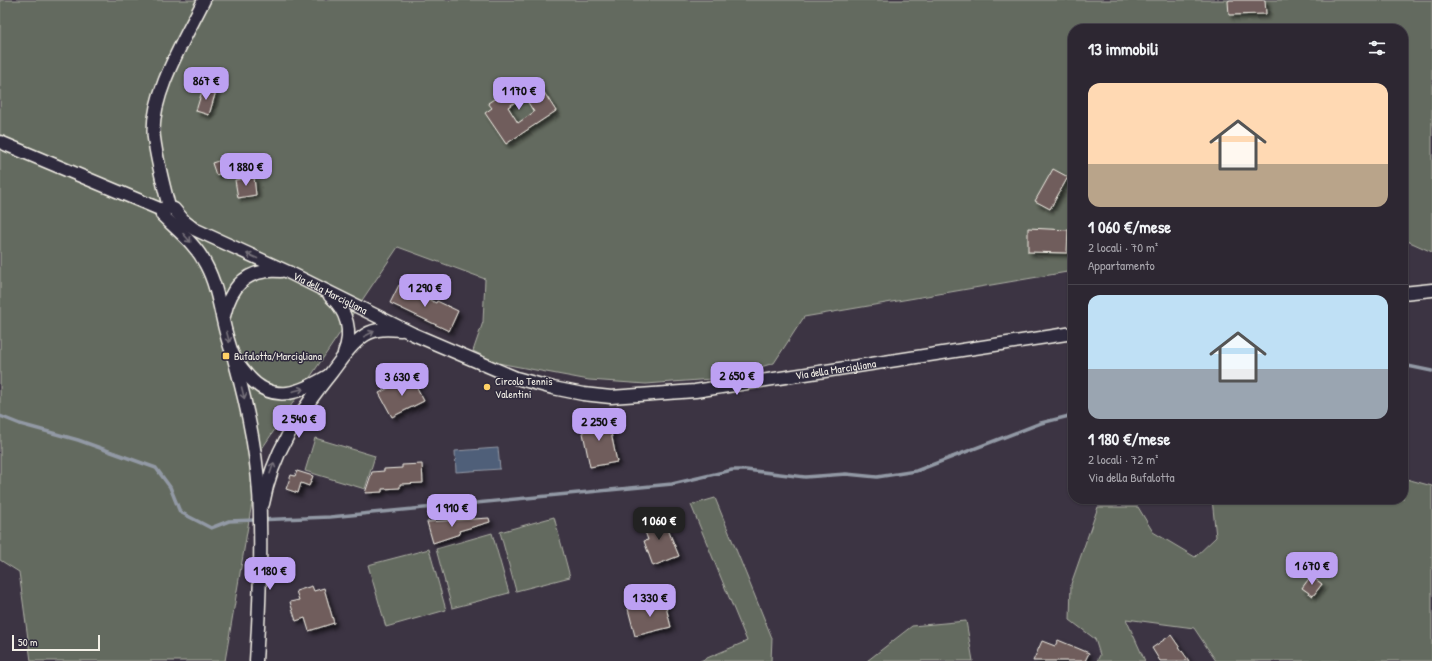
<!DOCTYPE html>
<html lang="it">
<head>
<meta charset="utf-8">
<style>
	:root { --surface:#2d2732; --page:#39333e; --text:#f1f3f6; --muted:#a7a5ac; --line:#48444d; --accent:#bca0f2 }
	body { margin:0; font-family:"Patrick Hand",sans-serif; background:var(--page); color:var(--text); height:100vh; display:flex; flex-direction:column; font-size:15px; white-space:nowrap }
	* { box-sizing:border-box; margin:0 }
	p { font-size:13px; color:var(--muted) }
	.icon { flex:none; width:22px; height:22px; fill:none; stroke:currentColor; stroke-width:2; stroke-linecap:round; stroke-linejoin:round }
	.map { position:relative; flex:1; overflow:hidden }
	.drawer { position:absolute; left:1068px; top:24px; width:340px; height:480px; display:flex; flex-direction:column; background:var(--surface); border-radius:16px; box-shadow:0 1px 3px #0004,0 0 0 1px var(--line) }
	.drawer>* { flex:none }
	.scale { position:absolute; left:12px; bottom:10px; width:88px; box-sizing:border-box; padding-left:4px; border:2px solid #f4f1e8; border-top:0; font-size:11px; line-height:14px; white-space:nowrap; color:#f4f1e8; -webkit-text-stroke:3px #2f2a3d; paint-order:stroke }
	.price { position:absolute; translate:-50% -34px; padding:0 9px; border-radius:8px; background:var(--accent); color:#111; font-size:13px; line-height:26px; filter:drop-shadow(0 1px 2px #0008) }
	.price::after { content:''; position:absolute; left:50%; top:24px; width:12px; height:9px; margin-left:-6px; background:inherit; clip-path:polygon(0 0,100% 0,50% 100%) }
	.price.current { background:#222; color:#fff }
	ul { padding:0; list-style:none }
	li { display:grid; align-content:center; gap:8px; height:212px; padding:0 20px }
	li+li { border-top:1px solid var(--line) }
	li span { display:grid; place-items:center; height:124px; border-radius:12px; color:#555 }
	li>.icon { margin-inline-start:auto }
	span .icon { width:72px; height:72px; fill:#fffc; stroke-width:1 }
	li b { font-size:17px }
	h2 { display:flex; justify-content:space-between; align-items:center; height:48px; padding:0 20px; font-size:17px }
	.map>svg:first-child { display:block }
</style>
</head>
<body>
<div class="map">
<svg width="1432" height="661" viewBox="0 0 1432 661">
	<defs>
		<filter id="shadow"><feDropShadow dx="3.5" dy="3.5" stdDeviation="2" flood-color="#0009"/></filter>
	</defs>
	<rect width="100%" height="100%" fill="#3c3443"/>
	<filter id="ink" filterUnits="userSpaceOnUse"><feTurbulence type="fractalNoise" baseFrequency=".025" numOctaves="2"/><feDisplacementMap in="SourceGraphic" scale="8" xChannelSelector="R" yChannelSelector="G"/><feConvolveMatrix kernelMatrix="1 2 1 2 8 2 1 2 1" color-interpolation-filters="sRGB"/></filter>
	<g filter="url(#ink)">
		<g fill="#646b5f" stroke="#acaea4" fill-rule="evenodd">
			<polygon points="0,0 1432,0 1432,252 1403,239 1403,29 1073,29 1073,271 804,317 774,363 725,378 646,384 589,380 498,363 473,351 483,322 485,279 398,247 261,450 225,661 31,661 19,572 0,560"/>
			<polygon points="315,438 375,456 365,489 305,471"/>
			<path d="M1403,478L1432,486V661H1216L1194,628L1126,619L1145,661H1097L1100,655L1095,639L1070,620L1071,584L1098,507H1138L1153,532L1195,557L1216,537L1212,499H1403ZM1311,576L1322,584L1313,596L1302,588Z"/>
			<polygon points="715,498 772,638 771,661 700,661 747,641 691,505"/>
			<polygon points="554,517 570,577 516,591 500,532"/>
			<polygon points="492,533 509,593 452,608 436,549"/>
			<polygon points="429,549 446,610 386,627 368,565"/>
			<polygon points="966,621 973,661 867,661 912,626"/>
		</g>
		<polygon fill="#505e79" stroke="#9299a5" points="498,448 500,469 456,472 455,451"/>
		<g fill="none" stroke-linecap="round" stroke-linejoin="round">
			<g stroke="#9299a5" stroke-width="3.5">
				<polyline points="1403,365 1432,371"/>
				<polyline points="0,416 20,424 78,440 156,468 170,487 180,512 211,528 229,521 330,517 672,484 732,470 746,470 805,477 846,474 877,477 916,471 1041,423 1073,415"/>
			</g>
		</g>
		<g fill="#6f5d5c" stroke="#f4f1e8" fill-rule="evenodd" filter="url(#shadow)">
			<polygon points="1265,0 1266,14 1229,15 1228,1 1230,0"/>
			<path d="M522,81L529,92L540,86L556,111L506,144L485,113L492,108L488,103ZM524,96L534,112L518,123L508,107Z"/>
			<polygon points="203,88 216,91 209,115 196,111"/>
			<polygon points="234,156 238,168 216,175 212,163"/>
			<polygon points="1053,169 1068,177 1050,209 1035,201"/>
			<polygon points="254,177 256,195 238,198 235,180"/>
			<polygon points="1028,228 1068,230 1067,253 1028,252"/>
			<polygon points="399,285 436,303 437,301 458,311 449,331 390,303"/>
			<polygon points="411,376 424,401 392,417 379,393"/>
			<polygon points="608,418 617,462 590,467 581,423"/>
			<polygon points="422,464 423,483 400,484 400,488 382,489 382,492 365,493 372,472 384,471 384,469 402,468 402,465"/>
			<polygon points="297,471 313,476 309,486 301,483 298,493 286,489 291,475 295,476"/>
			<polygon points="662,515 679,556 653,566 644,541 648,540 642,523"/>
			<polygon points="489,518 490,522 459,531 460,534 433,543 427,522"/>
			<polygon points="1311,576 1322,584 1313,596 1302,588"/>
			<polygon points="312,586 314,591 324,588 334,623 309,631 305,618 296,621 290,602 299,600 296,591"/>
			<polygon points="664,599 671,627 635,636 628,609"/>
			<polygon points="1171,635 1189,661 1160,661 1152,648"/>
			<polygon points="1058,640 1089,653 1085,661 1033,661 1042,641 1055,646"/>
		</g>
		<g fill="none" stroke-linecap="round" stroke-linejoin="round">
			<g stroke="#f4f1e8" stroke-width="15">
				<g id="minor">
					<polyline points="0,142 162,210"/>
					<path d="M169,207C163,184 157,161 154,138C149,96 186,37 204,0"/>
					<path id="s1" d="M162,210L167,207L174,209L185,222L194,229L288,272L413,334L516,378L553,388L583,394L611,397L695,391L1073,333"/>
					<path d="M162,210V215C178,231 196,244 206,265C221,293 221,326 233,355C237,363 244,371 249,377C274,405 301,392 328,376"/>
					<polyline points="1403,293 1432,290"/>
					<path d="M330,296C347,311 353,332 344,353"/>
					<path d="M224,316C231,285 248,268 281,271"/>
					<path d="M233,355C248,409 260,464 260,521C261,567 259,615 256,661"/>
					<path d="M263,504C272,453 299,413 331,373C341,360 351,344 365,335C376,328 388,329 401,330"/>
				</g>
			</g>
			<use href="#minor" stroke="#2f2a3d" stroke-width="12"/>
		</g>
		<defs><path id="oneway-shaft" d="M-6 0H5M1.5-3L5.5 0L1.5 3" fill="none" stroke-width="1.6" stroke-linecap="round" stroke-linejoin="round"/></defs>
		<g stroke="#747079">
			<use href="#oneway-shaft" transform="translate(187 238) rotate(48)"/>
			<use href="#oneway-shaft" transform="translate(252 256) rotate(-156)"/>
			<use href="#oneway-shaft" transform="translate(369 334) rotate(-27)"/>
			<use href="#oneway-shaft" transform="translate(228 337) rotate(75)"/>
			<use href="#oneway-shaft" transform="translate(298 390) rotate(-15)"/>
			<use href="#oneway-shaft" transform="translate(243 393) rotate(76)"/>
			<use href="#oneway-shaft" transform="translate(272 468) rotate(-71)"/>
		</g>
	</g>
	<g fill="#ffd166" stroke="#2f2a3d" stroke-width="1.5">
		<rect x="222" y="352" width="8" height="8" rx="2"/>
		<circle cx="487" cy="387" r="4"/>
	</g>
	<g text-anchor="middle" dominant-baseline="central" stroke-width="3" stroke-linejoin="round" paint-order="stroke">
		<g font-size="11" fill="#f4f1e8" stroke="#2f2a3d">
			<text stroke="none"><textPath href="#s1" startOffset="192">Via della Marcigliana</textPath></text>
			<text stroke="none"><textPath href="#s1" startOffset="720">Via della Marcigliana</textPath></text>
		</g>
		<g font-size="11" fill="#f4f1e8" stroke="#2f2a3d" text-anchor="start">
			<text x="234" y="356">Bufalotta/Marcigliana</text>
			<text x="495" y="381">Circolo Tennis<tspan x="495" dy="13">Valentini</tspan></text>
		</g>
	</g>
</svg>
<div class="scale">50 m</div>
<b class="price" style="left:206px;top:101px">867 €</b>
<b class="price" style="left:519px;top:111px">1 170 €</b>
<b class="price" style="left:246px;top:187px">1 880 €</b>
<b class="price" style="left:425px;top:308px">1 290 €</b>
<b class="price" style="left:737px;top:396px">2 650 €</b>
<b class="price" style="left:402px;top:397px">3 630 €</b>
<b class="price" style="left:299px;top:439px">2 540 €</b>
<b class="price" style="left:599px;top:442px">2 250 €</b>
<b class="price" style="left:452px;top:528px">1 910 €</b>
<b class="price current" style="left:659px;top:541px">1 060 €</b>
<b class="price" style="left:1312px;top:586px">1 670 €</b>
<b class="price" style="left:270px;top:591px">1 180 €</b>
<b class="price" style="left:650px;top:618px">1 330 €</b>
<section class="drawer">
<h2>13 immobili<svg class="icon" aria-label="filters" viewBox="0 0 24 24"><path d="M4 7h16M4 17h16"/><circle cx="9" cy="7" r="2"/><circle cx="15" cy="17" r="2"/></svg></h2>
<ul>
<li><span style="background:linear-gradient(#ffd9b3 65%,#b9a48a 0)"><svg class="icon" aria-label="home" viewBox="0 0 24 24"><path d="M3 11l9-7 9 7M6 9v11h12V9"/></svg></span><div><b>1 060 €/mese</b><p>2 locali · 70 m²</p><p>Appartamento</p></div></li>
<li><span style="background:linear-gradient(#bfe0f5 60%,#9aa5b1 0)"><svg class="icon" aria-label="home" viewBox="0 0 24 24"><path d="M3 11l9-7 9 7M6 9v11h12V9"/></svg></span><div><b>1 180 €/mese</b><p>2 locali · 72 m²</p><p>Via della Bufalotta</p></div></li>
</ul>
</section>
</div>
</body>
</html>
